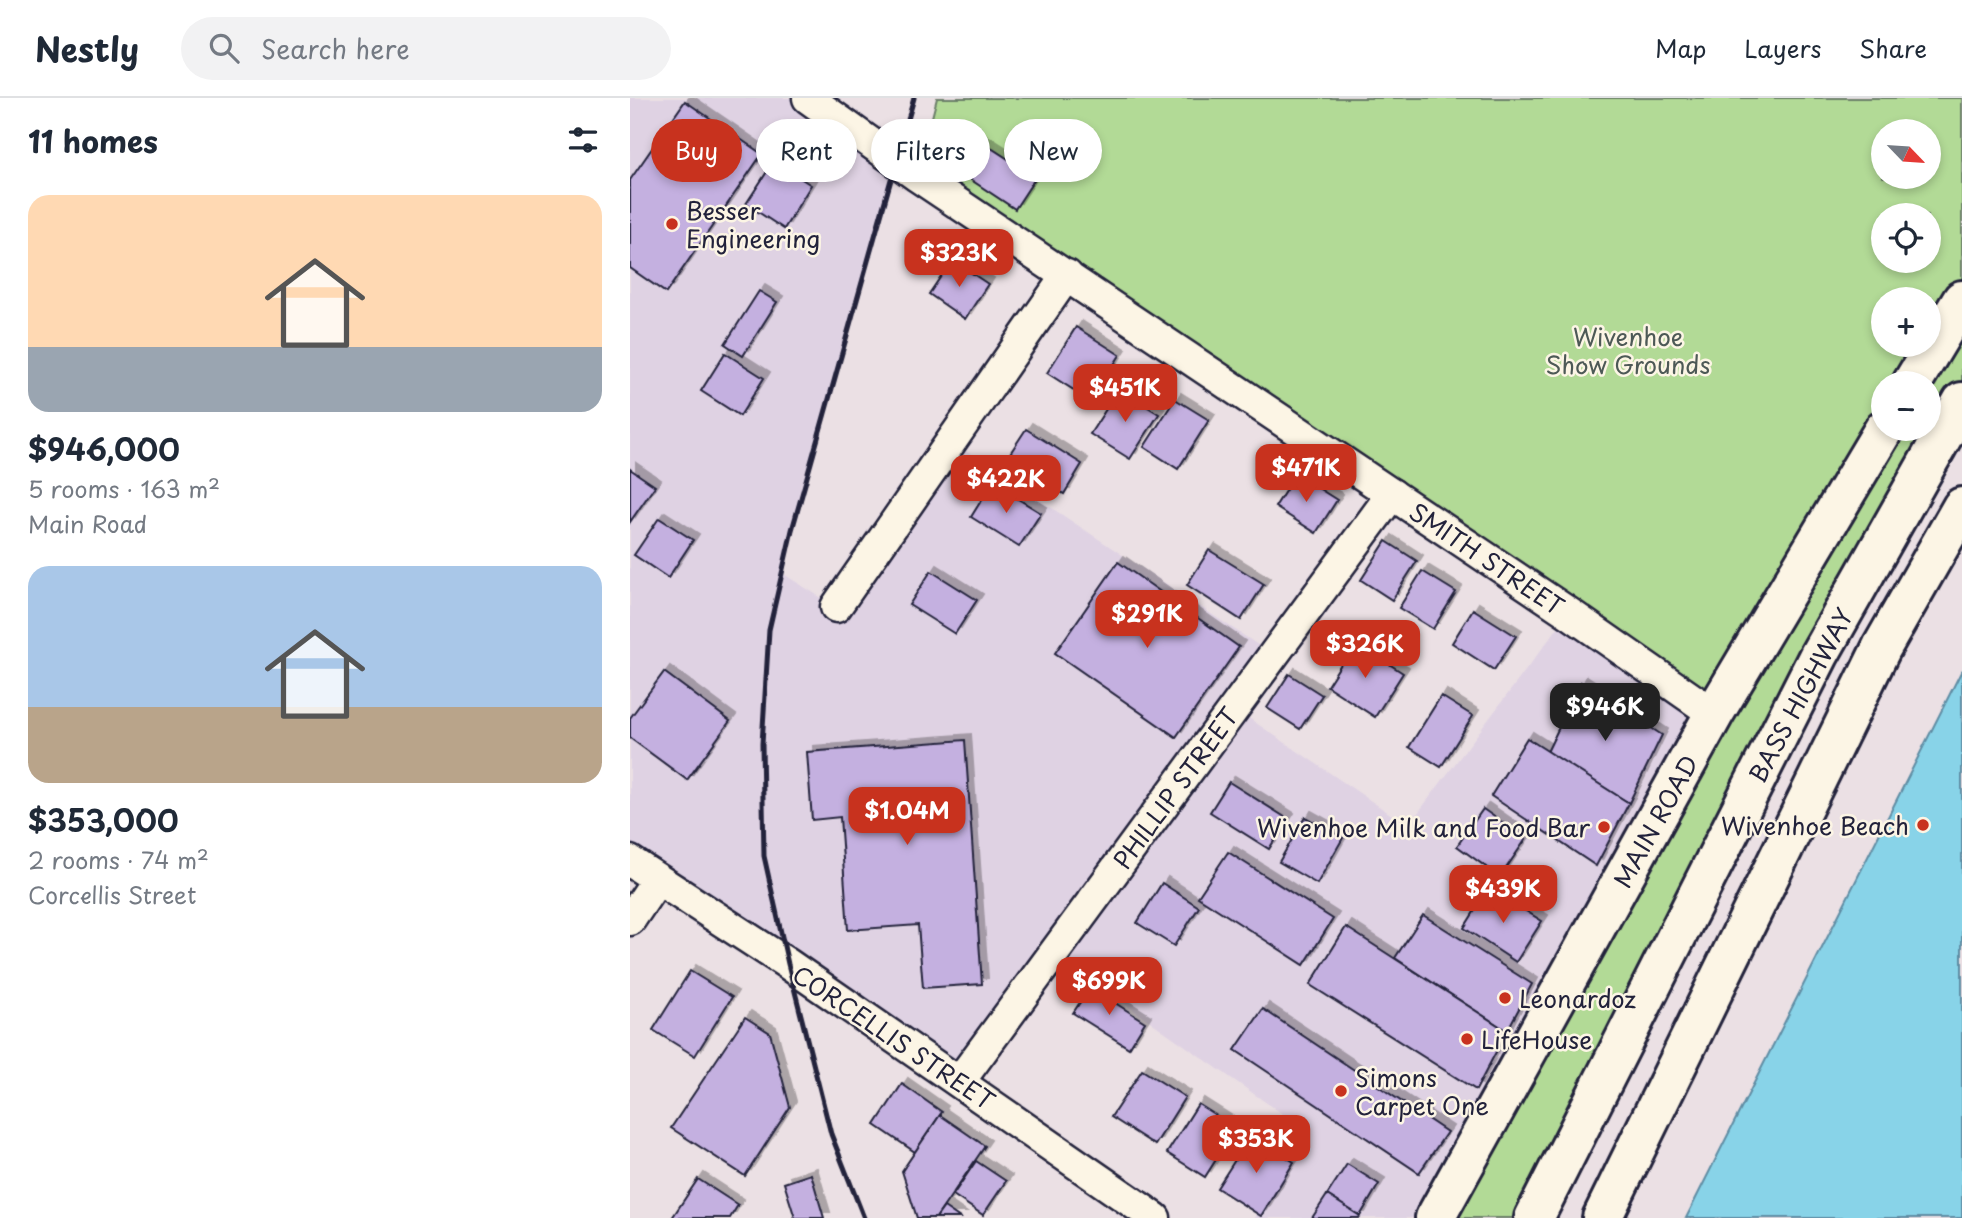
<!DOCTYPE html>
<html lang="en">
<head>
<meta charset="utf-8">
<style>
	:root { --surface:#fff; --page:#f2f2f3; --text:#1f2937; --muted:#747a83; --line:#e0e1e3; --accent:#c8321e }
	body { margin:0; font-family:"Playpen Sans",sans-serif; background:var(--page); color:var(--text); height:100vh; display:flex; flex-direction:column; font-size:26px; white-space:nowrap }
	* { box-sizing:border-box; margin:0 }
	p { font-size:23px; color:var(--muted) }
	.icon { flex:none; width:38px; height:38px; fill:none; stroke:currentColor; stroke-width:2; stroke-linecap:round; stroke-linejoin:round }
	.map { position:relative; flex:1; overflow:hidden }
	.side { display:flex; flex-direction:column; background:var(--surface); width:630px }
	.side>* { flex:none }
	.top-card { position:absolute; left:21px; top:21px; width:665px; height:63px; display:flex; gap:14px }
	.needle { width:46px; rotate:115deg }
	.fabs { position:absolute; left:1241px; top:21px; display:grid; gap:14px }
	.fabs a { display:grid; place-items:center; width:70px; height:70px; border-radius:50%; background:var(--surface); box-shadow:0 4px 10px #0003; font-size:35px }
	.price { position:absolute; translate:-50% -60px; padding:0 16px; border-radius:14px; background:var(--accent); color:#fff; font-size:23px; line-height:46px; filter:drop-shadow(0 2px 4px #0008) }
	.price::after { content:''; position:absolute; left:50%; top:42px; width:21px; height:16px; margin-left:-10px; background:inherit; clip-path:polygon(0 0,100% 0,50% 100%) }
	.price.selected { background:#222; color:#fff }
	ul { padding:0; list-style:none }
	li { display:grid; align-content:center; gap:14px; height:371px; padding:0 28px }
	li span { display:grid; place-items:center; height:217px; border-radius:21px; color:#555 }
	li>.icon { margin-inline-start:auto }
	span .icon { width:126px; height:126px; fill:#fffc; stroke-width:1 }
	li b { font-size:30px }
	h2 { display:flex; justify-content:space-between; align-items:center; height:84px; padding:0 28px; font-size:30px }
	.tag { padding:0 24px; border-radius:32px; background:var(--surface); box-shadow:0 4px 10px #0003; font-size:24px; line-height:63px }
	.tag.selected { background:var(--accent); color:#fff }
	header { display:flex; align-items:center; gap:42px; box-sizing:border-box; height:98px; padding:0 35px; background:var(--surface); border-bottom:2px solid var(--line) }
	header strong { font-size:33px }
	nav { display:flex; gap:38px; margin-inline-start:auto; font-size:24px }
	.search { width:490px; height:63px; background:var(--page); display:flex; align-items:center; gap:18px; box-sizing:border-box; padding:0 24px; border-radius:38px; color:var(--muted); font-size:26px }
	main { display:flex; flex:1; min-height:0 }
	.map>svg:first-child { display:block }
</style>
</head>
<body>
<header>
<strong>Nestly</strong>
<div class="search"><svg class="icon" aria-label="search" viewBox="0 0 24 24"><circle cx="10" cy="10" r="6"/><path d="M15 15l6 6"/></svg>Search here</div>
<nav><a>Map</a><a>Layers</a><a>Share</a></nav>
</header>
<main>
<section class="side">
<h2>11 homes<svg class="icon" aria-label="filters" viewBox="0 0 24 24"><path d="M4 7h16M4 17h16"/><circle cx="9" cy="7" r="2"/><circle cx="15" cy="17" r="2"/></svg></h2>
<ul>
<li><span style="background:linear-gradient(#ffd9b3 70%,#9aa5b1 0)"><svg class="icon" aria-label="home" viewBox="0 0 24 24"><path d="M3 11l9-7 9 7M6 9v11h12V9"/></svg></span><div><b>$946,000</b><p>5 rooms · 163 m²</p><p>Main Road</p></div></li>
<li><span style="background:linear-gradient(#a9c7e8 65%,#b9a48a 0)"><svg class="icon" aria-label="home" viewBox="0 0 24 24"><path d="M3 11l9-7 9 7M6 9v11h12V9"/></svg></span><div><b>$353,000</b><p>2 rooms · 74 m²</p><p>Corcellis Street</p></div></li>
</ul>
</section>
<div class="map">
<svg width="1332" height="1120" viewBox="0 0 1332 1120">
	<defs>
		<filter id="shadow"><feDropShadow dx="6" dy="-6" stdDeviation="0" flood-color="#0004"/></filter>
	</defs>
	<rect width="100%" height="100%" fill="#ebe0e4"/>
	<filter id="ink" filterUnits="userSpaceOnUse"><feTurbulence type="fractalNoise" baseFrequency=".0143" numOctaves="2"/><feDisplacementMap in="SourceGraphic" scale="14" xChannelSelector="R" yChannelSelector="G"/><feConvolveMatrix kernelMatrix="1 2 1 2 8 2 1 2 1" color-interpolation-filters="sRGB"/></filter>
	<g filter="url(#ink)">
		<polygon fill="#dfd2e3" points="0,0 178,0 266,64 162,432 152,475 206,509 321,343 643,557 604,610 778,728 939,515 1084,616 805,1120 624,1120 674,1031 424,856 329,984 0,763"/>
		<path fill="#b2da96" stroke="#6a7e68" stroke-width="2" fill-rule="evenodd" d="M307,0H1332V304L904,1120H805L1084,616L287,78ZM1253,33H1298V79H1253ZM1253,117H1298V163H1253ZM1253,201H1298V247H1253ZM1253,285H1298V331H1253Z"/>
		<polygon fill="#88d3e8" stroke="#5f8ca3" stroke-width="2" points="1332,572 1332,1120 1056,1120"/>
		<g fill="#c4b0e0" stroke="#22223b" stroke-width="2" filter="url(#shadow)">
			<polygon points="55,3 132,56 36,195 0,170 0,82"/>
			<polygon points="338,35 406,79 385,111 317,66"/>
			<polygon points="144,63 181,87 154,131 116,106"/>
			<polygon points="322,162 358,186 335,221 299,196"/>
			<polygon points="129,193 147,204 113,258 95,246"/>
			<polygon points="446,229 490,257 461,303 417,275"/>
			<polygon points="95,255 134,280 110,318 71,293"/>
			<polygon points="489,291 529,316 500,361 460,336"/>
			<polygon points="545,301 579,322 548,371 514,349"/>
			<polygon points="396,331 452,366 434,396 377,360"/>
			<polygon points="0,371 25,388 0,424"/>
			<polygon points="666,376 707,402 686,435 645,409"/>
			<polygon points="362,385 411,415 389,449 341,419"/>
			<polygon points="29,420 63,442 38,480 4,457"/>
			<polygon points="756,443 787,463 762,502 731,482"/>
			<polygon points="579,452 634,486 611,522 557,487"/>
			<polygon points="488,464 609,549 546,639 425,555"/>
			<polygon points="301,473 347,502 325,536 279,507"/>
			<polygon points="792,473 826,494 803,531 769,510"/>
			<polygon points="843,511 886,538 864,572 822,545"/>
			<polygon points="725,544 773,575 745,619 697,588"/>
			<polygon points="34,574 100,623 57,682 0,640 0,620"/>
			<polygon points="659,576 692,597 670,631 637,610"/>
			<polygon points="951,584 1032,637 999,705 917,654"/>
			<polygon points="811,598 843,618 811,669 779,649"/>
			<polygon points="897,640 999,705 966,768 861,698"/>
			<polygon points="335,642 352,886 293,890 288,827 218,832 210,719 182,722 177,654"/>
			<polygon points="599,684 658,721 639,751 580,714"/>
			<polygon points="853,711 896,741 870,779 827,748"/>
			<polygon points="675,719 713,740 687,786 649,764"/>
			<polygon points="598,754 703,821 674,867 568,799"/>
			<polygon points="532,785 569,809 544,848 507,825"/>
			<polygon points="859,790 912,823 886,864 834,830"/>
			<polygon points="793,817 902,886 877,933 765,860"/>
			<polygon points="716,829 877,933 846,992 680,887"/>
			<polygon points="60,873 102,899 65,958 23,932"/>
			<polygon points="460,889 515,924 499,950 443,915"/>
			<polygon points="633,911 817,1034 789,1075 605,952"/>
			<polygon points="115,919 140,935 160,1009 115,1078 41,1030"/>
			<polygon points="512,972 555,999 525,1047 481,1019"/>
			<polygon points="272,986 312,1014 285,1054 245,1027"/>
			<polygon points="568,1006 606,1030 575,1079 537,1055"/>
			<polygon points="310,1017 355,1048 306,1120 287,1120 272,1073"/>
			<polygon points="621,1037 664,1064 631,1118 587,1090"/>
			<polygon points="346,1063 376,1083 353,1117 323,1097"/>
			<polygon points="717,1066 749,1086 730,1118 697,1097"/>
			<polygon points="181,1076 194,1120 165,1120 154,1085"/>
			<polygon points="68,1081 108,1107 100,1120 42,1120"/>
			<polygon points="697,1097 730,1118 729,1120 682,1120"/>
			<polygon points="314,1109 330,1120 306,1120"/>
		</g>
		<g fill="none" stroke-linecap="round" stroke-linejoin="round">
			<g stroke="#22223b" stroke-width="35">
				<g id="street">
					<polyline points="178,0 287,78 939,515 1084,616"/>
					<polyline points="206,509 437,177"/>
					<polyline points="0,763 158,866 525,1120"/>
					<polyline points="0,822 27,782"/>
					<polyline points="329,984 762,396"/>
				</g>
			</g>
			<g stroke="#22223b" stroke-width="44">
				<g id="secondary">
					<polyline points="1282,285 1332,202"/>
					<polyline points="805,1120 1084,616 1254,331"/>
				</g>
			</g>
			<g stroke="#22223b" stroke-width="44">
				<g id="highway">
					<polyline points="904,1120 1189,557 1332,304"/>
					<polyline points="972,1120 1252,549 1332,409"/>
				</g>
			</g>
			<use href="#street" stroke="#fcf5e5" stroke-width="30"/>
			<use href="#secondary" stroke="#fcf5e5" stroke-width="38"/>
			<use href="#highway" stroke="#fcf5e5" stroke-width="38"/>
			<polyline stroke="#22223b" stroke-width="5" points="234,1120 201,1036 158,866 134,758 132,646 139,532 162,432 284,0"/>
		</g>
	</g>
	<g fill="#c8321e" stroke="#fcf5e5" stroke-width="2.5">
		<circle cx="42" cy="126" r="7"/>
		<circle cx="1293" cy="727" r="7"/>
		<circle cx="974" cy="729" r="7"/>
		<circle cx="875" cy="900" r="7"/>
		<circle cx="837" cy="941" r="7"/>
		<circle cx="711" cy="993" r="7"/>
	</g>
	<g text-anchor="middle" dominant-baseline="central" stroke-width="5" stroke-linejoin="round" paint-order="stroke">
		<g font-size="24" fill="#22223b" stroke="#fcf5e5" text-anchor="start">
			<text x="56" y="112">Besser<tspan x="56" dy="28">Engineering</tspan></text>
			<text x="1279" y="727" text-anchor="end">Wivenhoe Beach</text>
			<text x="960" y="729" text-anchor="end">Wivenhoe Milk and Food Bar</text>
			<text x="889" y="900">Leonardoz</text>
			<text x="851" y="941">LifeHouse</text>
			<text x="725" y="979">Simons<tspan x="725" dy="28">Carpet One</tspan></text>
		</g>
		<g font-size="24" fill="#4d5956" stroke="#fcf5e5">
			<text x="998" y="238">Wivenhoe<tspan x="998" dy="28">Show Grounds</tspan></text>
		</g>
		<g font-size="24" fill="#22223b" stroke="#fcf5e5">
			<text transform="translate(857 460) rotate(34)">SMITH STREET</text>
			<text transform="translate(1170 597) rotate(-62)">BASS HIGHWAY</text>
			<text transform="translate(545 690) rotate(-54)">PHILLIP STREET</text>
			<text transform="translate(1025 723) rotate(-61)">MAIN ROAD</text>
			<text transform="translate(264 939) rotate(34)">CORCELLIS STREET</text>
		</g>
	</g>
</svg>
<div class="fabs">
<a><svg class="needle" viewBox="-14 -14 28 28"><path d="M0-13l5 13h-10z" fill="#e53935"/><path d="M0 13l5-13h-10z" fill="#747a83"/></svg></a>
<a><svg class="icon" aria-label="locate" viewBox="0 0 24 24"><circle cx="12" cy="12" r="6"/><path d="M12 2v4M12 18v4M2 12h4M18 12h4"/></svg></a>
<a>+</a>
<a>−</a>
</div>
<b class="price" style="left:329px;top:191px">$323K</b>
<b class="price" style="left:495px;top:326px">$451K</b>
<b class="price" style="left:676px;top:406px">$471K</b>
<b class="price" style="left:376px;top:417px">$422K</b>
<b class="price" style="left:517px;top:552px">$291K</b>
<b class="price" style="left:735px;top:582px">$326K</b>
<b class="price selected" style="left:975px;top:645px">$946K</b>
<b class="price" style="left:277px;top:749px">$1.04M</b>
<b class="price" style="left:873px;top:827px">$439K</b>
<b class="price" style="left:479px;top:919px">$699K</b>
<b class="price" style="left:626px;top:1077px">$353K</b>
<div class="top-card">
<a class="tag selected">Buy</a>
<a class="tag">Rent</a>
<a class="tag">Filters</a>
<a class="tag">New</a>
</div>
</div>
</main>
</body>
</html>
